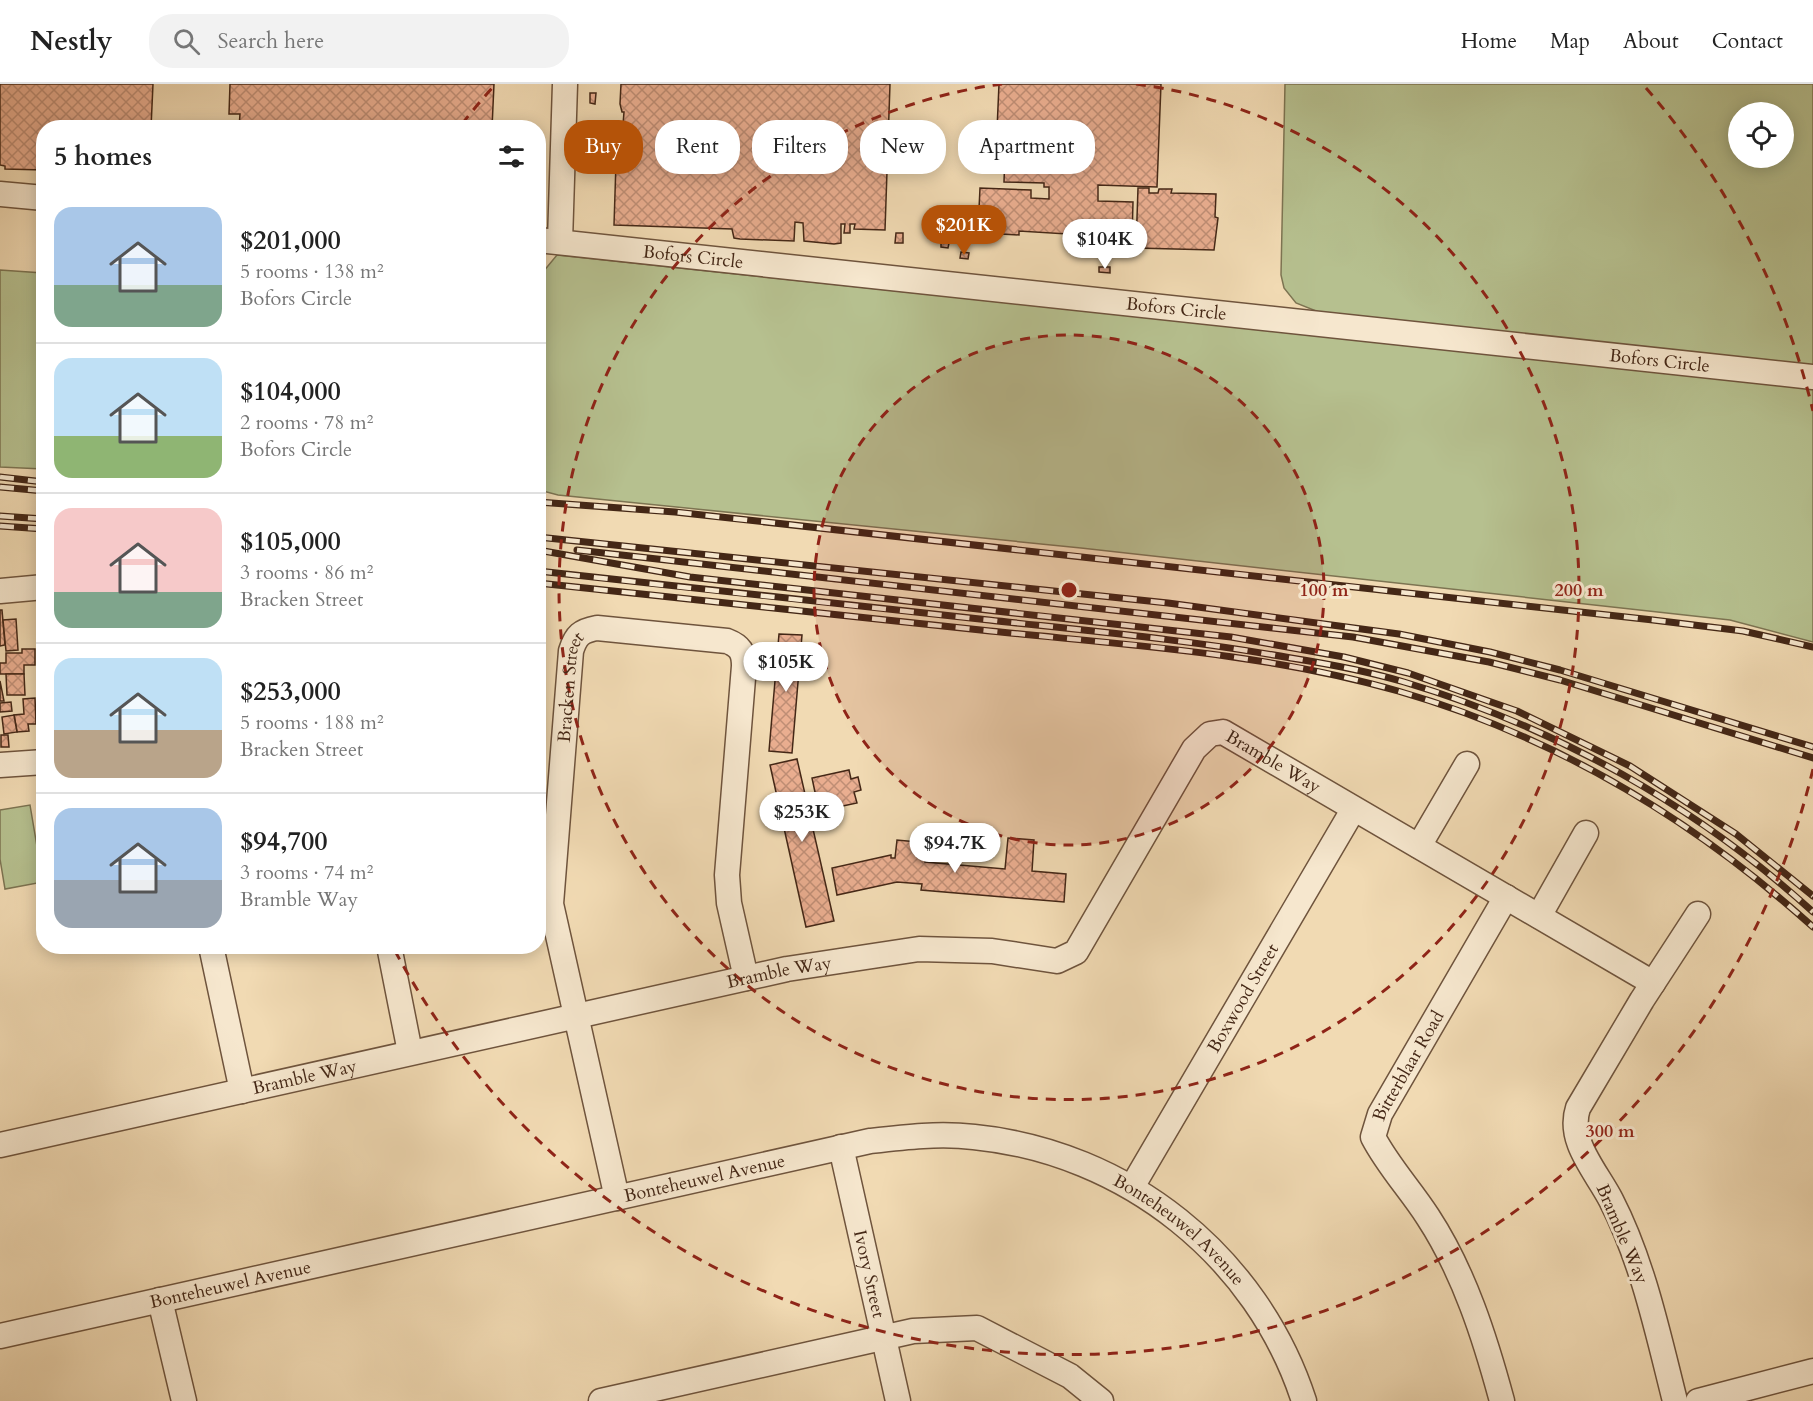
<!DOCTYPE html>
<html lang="en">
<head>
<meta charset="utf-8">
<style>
	:root { --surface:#fff; --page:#f2f2f2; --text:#222; --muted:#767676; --line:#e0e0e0; --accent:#b45309 }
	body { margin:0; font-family:Cardo,serif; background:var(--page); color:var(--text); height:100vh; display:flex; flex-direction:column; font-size:22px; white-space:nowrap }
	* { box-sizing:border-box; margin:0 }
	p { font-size:20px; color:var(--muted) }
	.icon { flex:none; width:33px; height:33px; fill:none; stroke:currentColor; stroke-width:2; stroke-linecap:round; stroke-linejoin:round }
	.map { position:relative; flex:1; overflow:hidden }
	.details { position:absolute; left:36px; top:36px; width:510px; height:834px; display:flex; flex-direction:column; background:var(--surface); border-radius:24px; box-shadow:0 3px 15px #0003 }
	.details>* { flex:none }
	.hud { position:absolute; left:564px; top:36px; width:570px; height:54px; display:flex; gap:12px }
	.buttons { position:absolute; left:1728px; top:18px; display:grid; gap:12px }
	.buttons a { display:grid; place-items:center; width:66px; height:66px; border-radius:50%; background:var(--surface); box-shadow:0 3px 15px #0003; font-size:30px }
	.price { position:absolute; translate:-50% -51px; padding:0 14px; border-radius:21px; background:#fff; color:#222; font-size:20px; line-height:39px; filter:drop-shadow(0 2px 3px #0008) }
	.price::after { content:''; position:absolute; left:50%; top:36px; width:18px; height:14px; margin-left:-9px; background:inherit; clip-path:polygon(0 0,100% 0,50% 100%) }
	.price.on { background:var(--accent); color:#fff }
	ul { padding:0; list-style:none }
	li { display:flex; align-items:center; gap:18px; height:150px; padding:0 18px }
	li+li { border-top:2px solid var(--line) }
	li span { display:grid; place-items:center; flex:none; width:168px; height:120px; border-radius:18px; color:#555 }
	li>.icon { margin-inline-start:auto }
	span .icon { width:72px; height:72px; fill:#fffc; stroke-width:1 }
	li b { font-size:26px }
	h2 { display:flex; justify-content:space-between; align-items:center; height:72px; padding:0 18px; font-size:26px }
	.tag { padding:0 21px; border-radius:24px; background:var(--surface); box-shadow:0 3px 15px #0003; font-size:21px; line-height:54px }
	.tag.on { background:var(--accent); color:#fff }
	header { display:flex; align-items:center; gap:36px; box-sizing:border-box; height:84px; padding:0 30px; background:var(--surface); border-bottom:2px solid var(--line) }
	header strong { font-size:28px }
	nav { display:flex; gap:33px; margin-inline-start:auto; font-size:21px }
	.search { width:420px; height:54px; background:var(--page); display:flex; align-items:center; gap:15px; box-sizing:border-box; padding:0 21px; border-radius:24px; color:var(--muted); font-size:22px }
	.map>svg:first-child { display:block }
</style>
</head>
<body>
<header>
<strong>Nestly</strong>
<div class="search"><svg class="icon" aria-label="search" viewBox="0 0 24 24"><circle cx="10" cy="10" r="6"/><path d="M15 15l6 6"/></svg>Search here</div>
<nav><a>Home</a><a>Map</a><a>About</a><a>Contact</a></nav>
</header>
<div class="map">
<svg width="1813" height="1317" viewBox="0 0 1813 1317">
	<defs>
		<pattern id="building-cross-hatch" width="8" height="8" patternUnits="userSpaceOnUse" patternTransform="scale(1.5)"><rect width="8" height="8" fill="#eaae90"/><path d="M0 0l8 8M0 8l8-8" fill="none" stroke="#bf8e75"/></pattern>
	</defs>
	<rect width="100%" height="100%" fill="#f1dab3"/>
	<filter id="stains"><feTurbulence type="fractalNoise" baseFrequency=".00333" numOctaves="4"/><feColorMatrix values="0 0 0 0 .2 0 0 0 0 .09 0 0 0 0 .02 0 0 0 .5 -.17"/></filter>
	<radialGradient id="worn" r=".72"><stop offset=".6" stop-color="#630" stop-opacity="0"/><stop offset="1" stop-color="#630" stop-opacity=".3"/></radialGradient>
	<g fill="#b6c08f" stroke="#7d7452" stroke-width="1.5" fill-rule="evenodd">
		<path d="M1285,0H1813V283L1321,229L1296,219L1284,204L1281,191ZM1738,28H1784V74H1738Z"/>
		<polygon points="557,171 1813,304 1813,558 1730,536 1081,464 558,411 539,406 538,194"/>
		<polygon points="0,186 43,189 43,385 0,383"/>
		<polygon points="30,721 43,798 5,805 0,775 0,726"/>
	</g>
	<g fill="url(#building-cross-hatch)" stroke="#442716" stroke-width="1.5">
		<polygon points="0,0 153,0 151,44 44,44 44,86 5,85 5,82 0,81"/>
		<polygon points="230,0 494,0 492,44 239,44 240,30 229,30"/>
		<polygon points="621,0 890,0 885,146 854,145 855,140 850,140 850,149 844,149 845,140 841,140 841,159 834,160 804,157 803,139 795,138 794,157 740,155 734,154 732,145 614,141 616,78 620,78 624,28 622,28 620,20"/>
		<polygon points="999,0 1161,0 1157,103 1098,101 1098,117 1133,118 1132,154 1019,147 1019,151 1002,150 1002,147 978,146 980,104 1031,106 1031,114 1049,115 1049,103 1044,103 1044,99 1004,98 1005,69 996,69"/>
		<polygon points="590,9 596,9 595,20 590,19"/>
		<polygon points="1138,104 1149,104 1149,109 1158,109 1159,105 1172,105 1171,109 1216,110 1215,133 1218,134 1214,166 1136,164"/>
		<polygon points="896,149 903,149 903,159 895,159"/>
		<polygon points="941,159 949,159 948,164 941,163"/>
		<polygon points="961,168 969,169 968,175 960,174"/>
		<polygon points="1099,183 1110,183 1110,189 1099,188"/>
		<polygon points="0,526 2,526 5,561 0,562"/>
		<polygon points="16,535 18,566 6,567 3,536"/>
		<polygon points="779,550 802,551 792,669 769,667"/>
		<polygon points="22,565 35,565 35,581 24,581 24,590 0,590 0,579 6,579 6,569 22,569"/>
		<polygon points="6,590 24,590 25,611 7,611"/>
		<polygon points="0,597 4,617 0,617"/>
		<polygon points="35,614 36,640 28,640 29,647 17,648 14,631 24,630 23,615"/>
		<polygon points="11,618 12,627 0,628 0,619"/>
		<polygon points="14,631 17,648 4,650 2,633"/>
		<polygon points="1,651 8,651 9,663 1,663"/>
		<polygon points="797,675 834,837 806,843 770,681"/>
		<polygon points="849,686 851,695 858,693 861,706 854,708 857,719 819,727 812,694"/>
		<polygon points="1008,754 1034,756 1032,787 1066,790 1064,818 921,806 922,800 897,798 837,811 832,784 891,771 891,774 895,774 897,756 928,759 925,778 1005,785"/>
	</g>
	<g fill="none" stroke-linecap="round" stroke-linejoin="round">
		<g stroke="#6f543d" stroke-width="27">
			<g id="minor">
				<polyline points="0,110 44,114"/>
				<path id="s1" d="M538,156L1813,293"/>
				<polyline points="560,157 565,0"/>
				<polyline points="0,507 44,503"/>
				<polyline points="0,681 44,678"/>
				<polyline points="1419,762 1467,680"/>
				<polyline points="1539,832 1586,749"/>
				<polyline points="211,862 242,1007"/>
				<polyline points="389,862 410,968"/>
				<path id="s2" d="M0,1061L787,885L919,865L992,867L1057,877L1076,868L1194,665L1210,650L1223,648L1653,899"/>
				<path id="s3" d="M841,1063L898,1317"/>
				<path id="s4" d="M1132,1103L1353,726"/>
				<path id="s5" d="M617,1114L551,820L571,567C576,551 581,547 597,544L727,557C740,562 744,568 744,582L727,791L729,819L746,894"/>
				<polyline points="160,1216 184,1317"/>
				<path id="s6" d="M0,1252L870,1057C905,1053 939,1049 974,1053C1126,1068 1257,1172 1304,1317"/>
				<polyline points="601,1317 913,1247 977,1244 1070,1292 1101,1317"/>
				<path id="s7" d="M1502,1317C1485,1254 1464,1188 1428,1133C1410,1105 1388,1082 1373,1053L1380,1030L1506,813"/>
				<path d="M1675,1317C1658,1250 1643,1178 1611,1116C1596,1087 1567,1057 1578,1024L1642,916L1698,830"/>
				<polyline points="1698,1317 1813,1287"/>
			</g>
		</g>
		<use href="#minor" stroke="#f6e7ce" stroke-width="24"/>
		<g stroke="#442716" stroke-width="7">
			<g id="rail">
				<polyline points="0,393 44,398"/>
				<polyline points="0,403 44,407"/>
				<polyline points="538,418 675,428 1653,536 1743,547 1813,563"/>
				<polyline points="0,432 44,435"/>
				<polyline points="0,442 44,445"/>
				<polyline points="538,453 1168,519 1399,550 1490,568 1560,586 1813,663"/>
				<polyline points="538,466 690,493 1231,553 1344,573 1408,589 1517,627 1630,682 1736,750 1813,812"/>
				<polyline points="577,466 1353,553 1489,578 1560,596 1813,674"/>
				<path d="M538,487C689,504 839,520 989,536C1090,547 1191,556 1291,574C1329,580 1367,587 1404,598C1555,643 1696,721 1813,828"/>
				<path d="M538,499C689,515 839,531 990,547C1126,561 1266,569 1398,607C1554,652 1693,735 1813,843"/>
			</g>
		</g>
		<use href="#rail" stroke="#f6e7ce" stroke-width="4.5" stroke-dasharray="14" stroke-linecap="butt"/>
	</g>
	<circle cx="1069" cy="506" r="255" fill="#8f2418" fill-opacity=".12"/>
	<g fill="none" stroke="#8f2418" stroke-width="3" stroke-dasharray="10 8">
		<circle cx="1069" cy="506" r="255"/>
		<path d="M1136 0A510 510 0 1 1 1002 0"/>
		<path d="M1813 685A765 765 0 0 1 394 865M462 40A765 765 0 0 1 492 4M1646 4A765 765 0 0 1 1813 327"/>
	</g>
	<g text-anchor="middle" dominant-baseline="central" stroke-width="6" stroke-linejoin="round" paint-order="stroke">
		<g font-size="18" fill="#442716" stroke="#f6e7ce">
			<text stroke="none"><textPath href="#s1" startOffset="156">Bofors Circle</textPath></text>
			<text stroke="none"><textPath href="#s1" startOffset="642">Bofors Circle</textPath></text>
			<text stroke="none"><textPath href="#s1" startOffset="1128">Bofors Circle</textPath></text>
			<text stroke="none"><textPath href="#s5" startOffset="519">Bracken Street</textPath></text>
			<text stroke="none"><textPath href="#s2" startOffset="1428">Bramble Way</textPath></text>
			<text stroke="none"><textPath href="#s2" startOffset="798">Bramble Way</textPath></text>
			<text stroke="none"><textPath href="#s4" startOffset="219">Boxwood Street</textPath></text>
			<text stroke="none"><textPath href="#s7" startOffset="376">Bitterblaar Road</textPath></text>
			<text stroke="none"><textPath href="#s2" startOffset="312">Bramble Way</textPath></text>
			<text stroke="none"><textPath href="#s6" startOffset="722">Bonteheuwel Avenue</textPath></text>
			<text stroke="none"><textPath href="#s6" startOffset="1226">Bonteheuwel Avenue</textPath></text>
			<text transform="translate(1622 1150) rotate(67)">Bramble Way</text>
			<text stroke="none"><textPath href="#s3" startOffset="130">Ivory Street</textPath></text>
			<text stroke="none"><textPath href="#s6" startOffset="236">Bonteheuwel Avenue</textPath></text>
		</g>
	</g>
	<circle cx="1069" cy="506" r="9" fill="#8f2418" stroke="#f6e7ce" stroke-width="3"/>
	<g font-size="18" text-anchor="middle" font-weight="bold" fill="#8f2418" stroke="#f6e7ce" stroke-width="6" stroke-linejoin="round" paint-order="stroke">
		<text x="1324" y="512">100 m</text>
		<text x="1579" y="512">200 m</text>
		<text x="1610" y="1053">300 m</text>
	</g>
	<rect width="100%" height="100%" filter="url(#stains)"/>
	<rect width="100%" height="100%" fill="url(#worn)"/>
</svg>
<div class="buttons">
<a><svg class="icon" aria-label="locate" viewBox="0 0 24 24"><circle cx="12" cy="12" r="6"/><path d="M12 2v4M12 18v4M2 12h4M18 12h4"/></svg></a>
</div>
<b class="price on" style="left:964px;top:172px">$201K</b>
<b class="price" style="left:1105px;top:186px">$104K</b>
<b class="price" style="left:786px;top:609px">$105K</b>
<b class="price" style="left:802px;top:759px">$253K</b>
<b class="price" style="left:955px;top:790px">$94.7K</b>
<div class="hud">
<a class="tag on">Buy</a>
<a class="tag">Rent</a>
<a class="tag">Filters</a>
<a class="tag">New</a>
<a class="tag">Apartment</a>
</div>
<section class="details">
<h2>5 homes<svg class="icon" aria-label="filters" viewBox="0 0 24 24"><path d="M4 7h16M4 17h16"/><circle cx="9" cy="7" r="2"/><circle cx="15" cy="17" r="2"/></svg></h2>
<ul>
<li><span style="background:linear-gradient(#a9c7e8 65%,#7fa58c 0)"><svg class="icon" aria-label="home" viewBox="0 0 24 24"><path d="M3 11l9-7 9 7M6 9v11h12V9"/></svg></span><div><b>$201,000</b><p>5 rooms · 138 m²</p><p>Bofors Circle</p></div></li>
<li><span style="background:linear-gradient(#bfe0f5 65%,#8fb573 0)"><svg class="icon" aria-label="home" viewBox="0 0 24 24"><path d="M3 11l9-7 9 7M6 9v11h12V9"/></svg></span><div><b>$104,000</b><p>2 rooms · 78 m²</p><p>Bofors Circle</p></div></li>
<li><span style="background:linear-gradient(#f6c9c9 70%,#7fa58c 0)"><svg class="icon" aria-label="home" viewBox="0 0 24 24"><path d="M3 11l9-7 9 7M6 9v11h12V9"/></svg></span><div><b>$105,000</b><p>3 rooms · 86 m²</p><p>Bracken Street</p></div></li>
<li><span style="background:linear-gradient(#bfe0f5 60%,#b9a48a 0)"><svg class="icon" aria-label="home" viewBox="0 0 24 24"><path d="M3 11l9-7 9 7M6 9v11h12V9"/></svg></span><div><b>$253,000</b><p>5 rooms · 188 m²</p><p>Bracken Street</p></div></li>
<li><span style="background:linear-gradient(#a9c7e8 60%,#9aa5b1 0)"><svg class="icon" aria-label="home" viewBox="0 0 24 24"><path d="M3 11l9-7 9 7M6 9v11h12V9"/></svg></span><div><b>$94,700</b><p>3 rooms · 74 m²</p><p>Bramble Way</p></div></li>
</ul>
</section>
</div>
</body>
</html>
